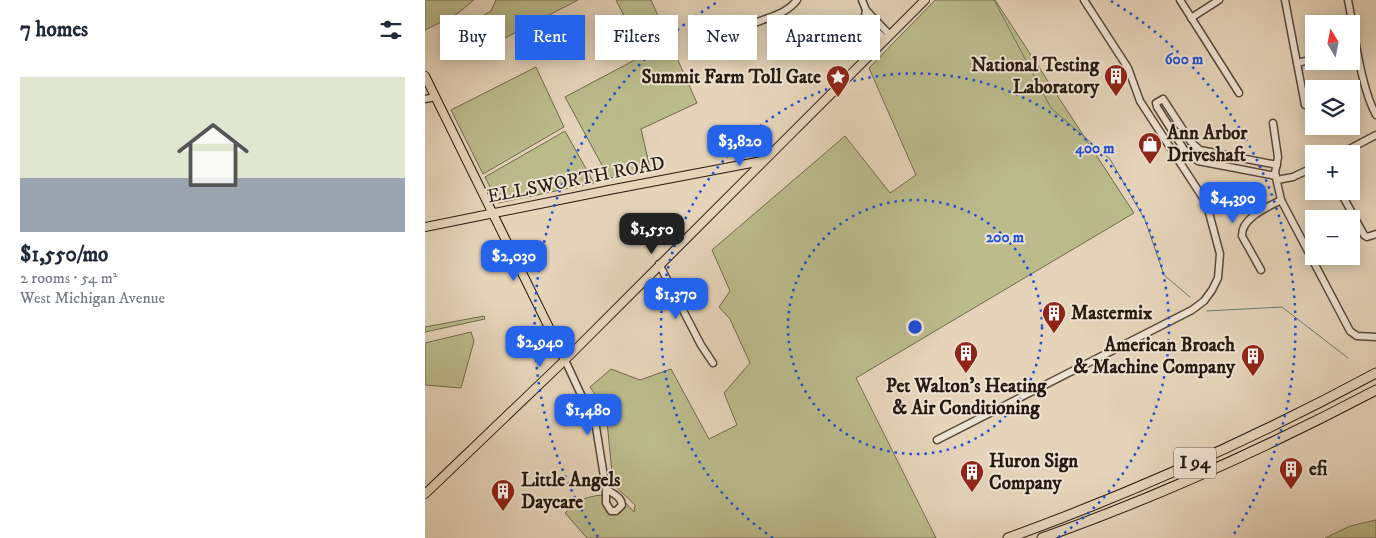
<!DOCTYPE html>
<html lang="en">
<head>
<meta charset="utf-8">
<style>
	:root { --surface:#fff; --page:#f2f2f3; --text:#1f2937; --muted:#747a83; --line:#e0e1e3; --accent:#2563eb }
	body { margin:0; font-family:"IM FELL DW Pica",serif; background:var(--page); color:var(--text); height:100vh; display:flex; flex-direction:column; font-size:19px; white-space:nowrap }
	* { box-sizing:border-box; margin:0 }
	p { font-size:16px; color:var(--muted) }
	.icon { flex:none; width:28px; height:28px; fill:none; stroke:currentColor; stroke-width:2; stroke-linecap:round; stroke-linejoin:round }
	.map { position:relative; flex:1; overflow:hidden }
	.details { display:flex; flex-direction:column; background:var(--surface); width:425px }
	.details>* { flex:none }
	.top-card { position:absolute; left:15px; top:15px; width:475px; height:45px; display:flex; gap:10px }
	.needle { width:32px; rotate:350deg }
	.controls { position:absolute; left:880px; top:15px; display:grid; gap:10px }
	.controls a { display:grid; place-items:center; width:55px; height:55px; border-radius:0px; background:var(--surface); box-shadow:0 2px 12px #0003; font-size:25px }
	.price { position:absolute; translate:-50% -42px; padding:0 11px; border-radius:10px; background:var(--accent); color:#fff; font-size:16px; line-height:32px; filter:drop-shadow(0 1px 2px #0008) }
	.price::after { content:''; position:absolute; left:50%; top:30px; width:15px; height:11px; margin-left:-8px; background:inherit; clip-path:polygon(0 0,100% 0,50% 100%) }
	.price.active { background:#222; color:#fff }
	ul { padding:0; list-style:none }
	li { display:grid; align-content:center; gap:10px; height:265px; padding:0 20px }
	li+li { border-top:1px solid var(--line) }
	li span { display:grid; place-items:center; height:155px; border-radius:0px; color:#555 }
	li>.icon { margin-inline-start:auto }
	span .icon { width:90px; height:90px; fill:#fffc; stroke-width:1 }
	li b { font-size:21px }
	h2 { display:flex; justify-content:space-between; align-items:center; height:60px; padding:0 20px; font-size:21px }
	.chip { padding:0 18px; border-radius:0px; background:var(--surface); box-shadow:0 2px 12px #0003; font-size:18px; line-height:45px }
	.chip.active { background:var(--accent); color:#fff }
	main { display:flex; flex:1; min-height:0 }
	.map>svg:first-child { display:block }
</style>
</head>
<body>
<main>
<section class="details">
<h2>7 homes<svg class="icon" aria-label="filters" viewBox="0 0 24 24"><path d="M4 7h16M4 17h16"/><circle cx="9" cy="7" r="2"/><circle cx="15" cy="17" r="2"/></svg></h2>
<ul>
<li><span style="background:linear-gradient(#dfe7d0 65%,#9aa5b1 0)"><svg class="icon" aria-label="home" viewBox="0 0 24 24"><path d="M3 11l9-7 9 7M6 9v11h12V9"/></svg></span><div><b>$1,550/mo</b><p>2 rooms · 54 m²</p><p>West Michigan Avenue</p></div></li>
</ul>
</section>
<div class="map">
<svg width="951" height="538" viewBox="0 0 951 538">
	<rect width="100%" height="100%" fill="#e5d4ba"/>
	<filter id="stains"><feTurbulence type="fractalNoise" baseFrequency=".004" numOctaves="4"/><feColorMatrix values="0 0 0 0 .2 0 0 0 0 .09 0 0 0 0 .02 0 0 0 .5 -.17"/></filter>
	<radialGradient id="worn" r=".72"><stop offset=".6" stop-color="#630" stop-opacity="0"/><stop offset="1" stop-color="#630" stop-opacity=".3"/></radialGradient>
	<g fill="#bbbb8c" stroke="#706a4e">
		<polygon points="0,0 49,0 32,14 0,30"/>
		<polygon points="71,0 153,0 53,52 40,26 66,11"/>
		<polygon points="191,0 226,0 272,103 216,129 226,172 184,178 140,97 219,55"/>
		<path d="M510,0H570L709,213L431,378L511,538H162L140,513C153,501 158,497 177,495L179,506L185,513H191L197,510L200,502L209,512L210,505L188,484L181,411L165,387L186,369L215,380L246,369L284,439L312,425L299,393L325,363L305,319L294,307L305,291L287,250L420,136L465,193L491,175L444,68Z"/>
		<polygon points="111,67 139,127 58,174 26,110"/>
		<polygon points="140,131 169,183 73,203 60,177"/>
		<polygon points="59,316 60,319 0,332 0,327"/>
		<polygon points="46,332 49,341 36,388 0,385 0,343"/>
		<polygon points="951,520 951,538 900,538 925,526"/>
	</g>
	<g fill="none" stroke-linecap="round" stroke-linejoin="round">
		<g stroke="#69796e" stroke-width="1">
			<polyline points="569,0 626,108 685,159 720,220 739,275 765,297"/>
			<polyline points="782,311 857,307 923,358"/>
		</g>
		<g stroke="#56483a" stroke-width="9">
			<g id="minor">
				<polyline points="437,0 441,10 465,35"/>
				<polyline points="755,0 814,93"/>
				<polyline points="860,0 880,105"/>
				<path d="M923,0C930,34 935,85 951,115"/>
				<polyline points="441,10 440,16 445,25 461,40"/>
				<polyline points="766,18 794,0"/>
				<path d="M277,51C294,42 311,32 328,24C343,17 362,14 372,0"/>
				<polyline points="872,63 889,59"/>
				<polyline points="0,99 10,97"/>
				<polyline points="848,123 853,157 850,173 856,200 925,331 932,336 951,337"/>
				<polyline points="915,154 951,135"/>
				<polyline points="851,176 773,161 760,151 732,107 731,103 738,99 766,142 775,150 852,165"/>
				<polyline points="852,180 868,177 889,167"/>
				<polyline points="915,191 939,235 942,237 951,234"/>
				<polyline points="234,264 276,345 288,363"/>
				<path d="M836,270L817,236C816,218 843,207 856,200"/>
				<path d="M140,360L171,427L181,489V503L186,511H191L197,505C196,496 188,494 181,489"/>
				<polyline points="512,440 767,310 779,301 787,290 793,278 795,254 783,209 780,201 715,101 703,68 659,0"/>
			</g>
		</g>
		<g stroke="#261a10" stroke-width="10">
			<g id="major">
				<polyline points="0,76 140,360"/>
				<polyline points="0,227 184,190 337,161"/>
				<polyline points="0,494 140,360 500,0"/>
			</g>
		</g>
		<g stroke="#261a10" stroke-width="11">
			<g id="highway">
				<path d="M583,538C710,492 832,437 951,373"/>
				<path d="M617,538C732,497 843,447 951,390"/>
			</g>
		</g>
		<use href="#minor" stroke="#eee3d2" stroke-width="6"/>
		<use href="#major" stroke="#e5d4ba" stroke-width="8"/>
		<use href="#highway" stroke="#e5d4ba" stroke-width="9"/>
	</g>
	<g fill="none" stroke="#1d4ed8" stroke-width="2.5" stroke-dasharray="2.5 5">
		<circle cx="490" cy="327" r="127"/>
		<path d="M348 538A254 254 0 1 1 632 538"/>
		<path d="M173 537A380 380 0 0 1 294 1M686 1A380 380 0 0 1 807 537"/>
	</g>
	<defs>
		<g id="building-pin" transform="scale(1.25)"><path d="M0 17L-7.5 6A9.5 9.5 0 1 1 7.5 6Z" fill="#8f2418" stroke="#eee3d2"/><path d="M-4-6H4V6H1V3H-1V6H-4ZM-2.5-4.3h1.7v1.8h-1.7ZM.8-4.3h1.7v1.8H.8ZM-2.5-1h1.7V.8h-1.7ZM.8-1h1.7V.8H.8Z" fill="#fff"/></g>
		<g id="sight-pin" transform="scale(1.25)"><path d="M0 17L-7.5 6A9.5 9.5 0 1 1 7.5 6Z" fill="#8f2418" stroke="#eee3d2"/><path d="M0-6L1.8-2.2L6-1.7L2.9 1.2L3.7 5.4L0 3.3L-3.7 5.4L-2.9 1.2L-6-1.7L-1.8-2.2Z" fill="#fff"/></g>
		<g id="shop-pin" transform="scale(1.25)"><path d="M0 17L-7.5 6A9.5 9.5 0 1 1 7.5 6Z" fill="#8f2418" stroke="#eee3d2"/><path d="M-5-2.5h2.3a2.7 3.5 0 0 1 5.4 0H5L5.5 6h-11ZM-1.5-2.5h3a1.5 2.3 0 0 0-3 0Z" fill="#fff"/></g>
	</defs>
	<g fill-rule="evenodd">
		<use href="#building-pin" x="691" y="76"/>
		<use href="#sight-pin" x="413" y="77"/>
		<use href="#shop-pin" x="725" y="144"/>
		<use href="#building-pin" x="629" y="313"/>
		<use href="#building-pin" x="541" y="353"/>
		<use href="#building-pin" x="828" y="356"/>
		<use href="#building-pin" x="866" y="469"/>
		<use href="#building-pin" x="547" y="472"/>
		<use href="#building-pin" x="78" y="491"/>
	</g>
	<g text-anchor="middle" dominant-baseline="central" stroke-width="4" stroke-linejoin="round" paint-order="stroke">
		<rect fill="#eee3d2" stroke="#62564a" stroke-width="1" x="749" y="447.5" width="42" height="31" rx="4"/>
		<g font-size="18" font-weight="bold" fill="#261a10">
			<text x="770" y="463">I 94</text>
		</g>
		<g font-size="19" font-weight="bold" fill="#261a10" stroke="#eee3d2" text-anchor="start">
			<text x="674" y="65" text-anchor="end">National Testing<tspan x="674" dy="22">Laboratory</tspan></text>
			<text x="396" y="77" text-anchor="end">Summit Farm Toll Gate</text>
			<text x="742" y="133">Ann Arbor<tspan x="742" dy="22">Driveshaft</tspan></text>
			<text x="646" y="313">Mastermix</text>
			<text x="810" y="345" text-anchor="end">American Broach<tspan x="810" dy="22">&amp; Machine Company</tspan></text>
			<text x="541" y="386" text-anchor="middle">Pet Walton's Heating<tspan x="541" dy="22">&amp; Air Conditioning</tspan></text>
			<text x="564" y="461">Huron Sign<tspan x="564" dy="22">Company</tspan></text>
			<text x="884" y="469">efi</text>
			<text x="96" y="480">Little Angels<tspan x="96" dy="22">Daycare</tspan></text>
		</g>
		<g font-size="19" fill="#261a10" stroke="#eee3d2">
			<text transform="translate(151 180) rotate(-11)">ELLSWORTH ROAD</text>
		</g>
	</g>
	<circle cx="490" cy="327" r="8" fill="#1d4ed8" stroke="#eee3d2" stroke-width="2.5"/>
	<g font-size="15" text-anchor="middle" font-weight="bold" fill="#1d4ed8" stroke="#eee3d2" stroke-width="4" stroke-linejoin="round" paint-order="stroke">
		<text x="759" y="64">600 m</text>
		<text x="670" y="153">400 m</text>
		<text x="580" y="242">200 m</text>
	</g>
	<rect width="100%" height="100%" filter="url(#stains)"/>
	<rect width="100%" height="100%" fill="url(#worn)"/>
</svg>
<div class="controls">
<a><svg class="needle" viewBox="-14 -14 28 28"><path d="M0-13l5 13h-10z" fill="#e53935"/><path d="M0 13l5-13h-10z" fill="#747a83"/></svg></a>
<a><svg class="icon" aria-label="layers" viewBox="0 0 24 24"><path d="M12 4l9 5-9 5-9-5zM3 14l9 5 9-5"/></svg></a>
<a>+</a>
<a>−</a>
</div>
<b class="price" style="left:315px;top:167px">$3,820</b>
<b class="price" style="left:808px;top:224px">$4,390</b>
<b class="price active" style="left:227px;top:255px">$1,550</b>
<b class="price" style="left:89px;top:282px">$2,030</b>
<b class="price" style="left:251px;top:320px">$1,370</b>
<b class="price" style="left:115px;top:368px">$2,940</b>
<b class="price" style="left:163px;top:436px">$1,480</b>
<div class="top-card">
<a class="chip">Buy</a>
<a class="chip active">Rent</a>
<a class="chip">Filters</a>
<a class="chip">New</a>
<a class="chip">Apartment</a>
</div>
</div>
</main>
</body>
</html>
